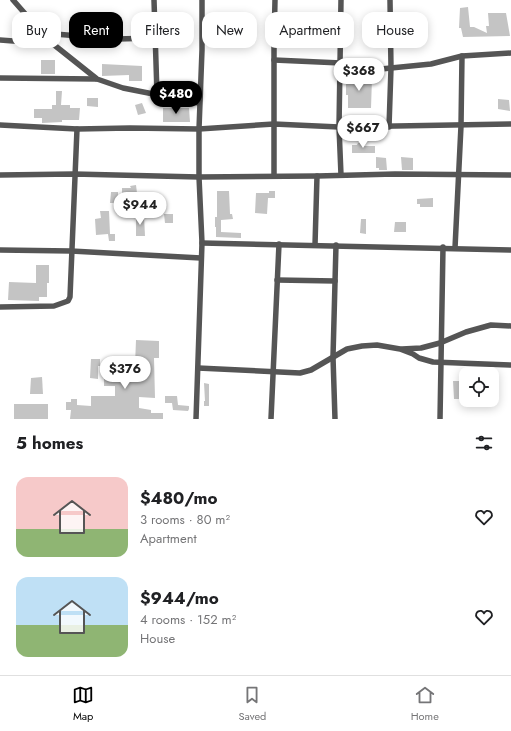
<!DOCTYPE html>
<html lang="en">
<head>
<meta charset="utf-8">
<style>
	:root { --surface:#fff; --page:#f2f2f2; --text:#202124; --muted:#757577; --line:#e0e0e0; --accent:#000 }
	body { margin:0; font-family:Jost,sans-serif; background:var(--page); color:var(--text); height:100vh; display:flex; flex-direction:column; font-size:15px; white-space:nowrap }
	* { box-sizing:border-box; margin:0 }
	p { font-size:13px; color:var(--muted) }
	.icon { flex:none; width:22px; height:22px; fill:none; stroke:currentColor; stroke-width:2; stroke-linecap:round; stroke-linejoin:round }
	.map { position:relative; height:419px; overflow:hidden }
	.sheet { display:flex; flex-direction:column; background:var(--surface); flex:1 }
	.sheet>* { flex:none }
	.top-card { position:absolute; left:12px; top:12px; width:487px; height:36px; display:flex; gap:8px }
	.buttons { position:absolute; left:459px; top:367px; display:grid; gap:8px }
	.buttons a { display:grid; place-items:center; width:40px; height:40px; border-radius:8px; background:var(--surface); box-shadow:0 2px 10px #0003; font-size:20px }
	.price { position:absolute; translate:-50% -34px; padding:0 9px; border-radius:14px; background:#fff; color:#222; font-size:13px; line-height:26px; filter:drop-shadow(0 1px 2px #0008) }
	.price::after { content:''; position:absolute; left:50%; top:24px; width:12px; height:9px; margin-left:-6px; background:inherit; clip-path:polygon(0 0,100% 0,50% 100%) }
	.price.selected { background:var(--accent); color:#fff }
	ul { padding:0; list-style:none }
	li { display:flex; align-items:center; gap:12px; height:100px; padding:0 16px }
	li span { display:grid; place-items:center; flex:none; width:112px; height:80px; border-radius:12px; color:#555 }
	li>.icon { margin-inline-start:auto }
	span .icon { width:48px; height:48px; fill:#fffc; stroke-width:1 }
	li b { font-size:17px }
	h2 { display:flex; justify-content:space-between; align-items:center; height:48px; padding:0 16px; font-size:17px }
	.pill { padding:0 14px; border-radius:12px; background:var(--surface); box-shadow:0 2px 10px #0003; font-size:14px; line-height:36px }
	.pill.selected { background:var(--accent); color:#fff }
	.dock { display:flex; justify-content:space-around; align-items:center; height:56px; border-top:1px solid var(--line); background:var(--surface); font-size:11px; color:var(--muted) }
	.dock a { display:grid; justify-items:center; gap:2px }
	.dock .selected { color:var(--accent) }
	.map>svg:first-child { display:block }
</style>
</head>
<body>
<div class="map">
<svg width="511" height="419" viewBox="0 0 511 419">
	<rect width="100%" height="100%" fill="#fff"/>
	<g fill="#c4c4c4">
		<polygon points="468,7 470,27 474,27 487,33 486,26 489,26 488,13 506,13 510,36 463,37 461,28 459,28 460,8"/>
		<rect x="41" y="60" width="14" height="14"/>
		<polygon points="102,64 142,66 142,81 129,81 129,75 102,76"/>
		<polygon points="346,77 372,78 371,108 348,108 348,95 346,95"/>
		<polygon points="56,91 62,91 61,105 70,105 70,108 80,108 79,120 62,120 62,122 42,123 42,118 34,118 34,109 52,109 52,105 56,105"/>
		<polygon points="87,98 98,98 98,107 87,106"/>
		<polygon points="498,99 509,100 510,111 498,109"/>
		<polygon points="142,103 146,113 138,115 135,105"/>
		<polygon points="163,108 189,108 190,122 163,122"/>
		<polygon points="358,143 364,143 364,146 375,146 375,153 352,153 352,145 357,145"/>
		<polygon points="376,157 386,158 387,170 379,170 379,168 376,168"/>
		<polygon points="401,157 413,158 413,170 402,170"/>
		<polygon points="136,185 137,193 128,194 128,196 122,196 122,188 131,188 130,186"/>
		<polygon points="217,191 229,191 230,214 232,214 233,219 221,220 221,232 241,233 241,238 216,237 216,227 215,227 215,217 217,217"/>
		<polygon points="269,191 275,191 275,198 268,198 267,214 255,213 256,193 269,193"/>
		<polygon points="111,192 118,192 118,203 110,203"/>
		<polygon points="433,198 433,207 420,207 420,204 417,204 417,199"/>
		<polygon points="100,211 109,211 110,234 115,234 115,241 109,241 108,234 96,235 95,219 101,218"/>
		<polygon points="164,214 173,214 173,223 165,223"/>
		<polygon points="136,216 144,216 145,236 136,236"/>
		<polygon points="361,219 366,219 366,234 360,233"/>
		<polygon points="395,222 406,222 406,232 394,232"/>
		<polygon points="36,265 49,265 49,283 47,283 47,297 39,297 39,301 8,300 9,282 36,283"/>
		<polygon points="136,340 159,341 159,358 154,358 155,398 139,397 139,408 151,410 151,413 163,413 163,419 70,419 71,410 66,410 66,402 71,402 71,399 77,399 77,405 91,406 91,396 115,396 115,386 104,386 104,377 115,377 116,365 135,365"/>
		<polygon points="91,359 100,359 100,366 98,366 98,379 90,378"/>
		<polygon points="42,377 43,394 30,394 31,378"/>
		<polygon points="453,381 466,381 466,386 459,386 460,399 454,399"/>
		<polygon points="204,383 209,384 209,406 204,406 204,401 205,401"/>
		<polygon points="165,396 177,396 178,405 189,406 189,409 188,411 173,410 172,403 165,403"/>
		<rect x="14" y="404" width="34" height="15"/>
	</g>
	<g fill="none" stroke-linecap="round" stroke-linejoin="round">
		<g stroke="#555" stroke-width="5.5">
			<polyline points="13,0 42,33 53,44 97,79 123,88 199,103"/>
			<polyline points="154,0 157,94"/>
			<polyline points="341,0 339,127 341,175"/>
			<polyline points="42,33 117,39 155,38"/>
			<polyline points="0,40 53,44"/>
			<polyline points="274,60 341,63 352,67 381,69 431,64 462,56 511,53"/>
			<polyline points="0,78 96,79"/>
			<polyline points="0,125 77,129 130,128 199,129 274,124 339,127 511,124"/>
			<polyline points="389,127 391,68 390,0"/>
			<polyline points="0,175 74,174 199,177 317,176 395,174 511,175"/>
			<polyline points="274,175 274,45 275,0"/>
			<polyline points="202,243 511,250"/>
			<polyline points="315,245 317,176"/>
			<polyline points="455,248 461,126 462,56"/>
			<polyline points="0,250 71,251 201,258"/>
			<polyline points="277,280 335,281"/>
			<polyline points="0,307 54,306 68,301 70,297 77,129"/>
			<polyline points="402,349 421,348 440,343 466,332 491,325 511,326"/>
			<polyline points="198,368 300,373 311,370 347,349 362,346 377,345 400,349 413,354 419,358 433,362 511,365"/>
			<polyline points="196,419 202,243 199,177 199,129 202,50 202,0"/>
			<polyline points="271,419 279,244"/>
			<polyline points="335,419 333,357 336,245"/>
			<polyline points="440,419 443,247"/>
		</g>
	</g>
</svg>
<div class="buttons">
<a><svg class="icon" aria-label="locate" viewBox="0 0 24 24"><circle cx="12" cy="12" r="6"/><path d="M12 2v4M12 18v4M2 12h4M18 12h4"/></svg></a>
</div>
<b class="price" style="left:359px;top:92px">$368</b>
<b class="price selected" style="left:176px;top:115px">$480</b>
<b class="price" style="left:363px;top:149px">$667</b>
<b class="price" style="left:140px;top:226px">$944</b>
<b class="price" style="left:125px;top:390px">$376</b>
<div class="top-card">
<a class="pill">Buy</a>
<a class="pill selected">Rent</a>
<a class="pill">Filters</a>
<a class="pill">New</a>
<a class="pill">Apartment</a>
<a class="pill">House</a>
</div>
</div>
<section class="sheet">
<h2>5 homes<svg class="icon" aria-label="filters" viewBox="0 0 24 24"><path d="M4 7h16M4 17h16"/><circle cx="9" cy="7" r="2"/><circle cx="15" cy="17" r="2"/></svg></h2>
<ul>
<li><span style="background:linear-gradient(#f6c9c9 65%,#8fb573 0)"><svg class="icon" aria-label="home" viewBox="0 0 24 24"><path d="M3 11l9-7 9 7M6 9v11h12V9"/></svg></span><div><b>$480/mo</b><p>3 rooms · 80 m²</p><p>Apartment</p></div><svg class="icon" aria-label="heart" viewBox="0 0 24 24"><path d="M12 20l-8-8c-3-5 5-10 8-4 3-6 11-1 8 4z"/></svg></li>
<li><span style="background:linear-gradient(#bfe0f5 60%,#8fb573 0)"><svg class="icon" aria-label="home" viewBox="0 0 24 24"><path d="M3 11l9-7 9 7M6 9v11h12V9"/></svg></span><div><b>$944/mo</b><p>4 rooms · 152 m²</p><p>House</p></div><svg class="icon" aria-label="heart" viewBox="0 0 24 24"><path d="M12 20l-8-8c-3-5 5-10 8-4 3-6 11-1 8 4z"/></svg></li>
</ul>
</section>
<nav class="dock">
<a class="selected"><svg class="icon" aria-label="map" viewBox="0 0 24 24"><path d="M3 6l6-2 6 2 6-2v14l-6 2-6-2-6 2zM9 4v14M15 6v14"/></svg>Map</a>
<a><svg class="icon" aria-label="saved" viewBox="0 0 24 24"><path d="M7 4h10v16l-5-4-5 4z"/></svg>Saved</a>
<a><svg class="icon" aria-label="home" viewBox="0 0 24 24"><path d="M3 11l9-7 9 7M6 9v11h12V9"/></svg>Home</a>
</nav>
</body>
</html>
